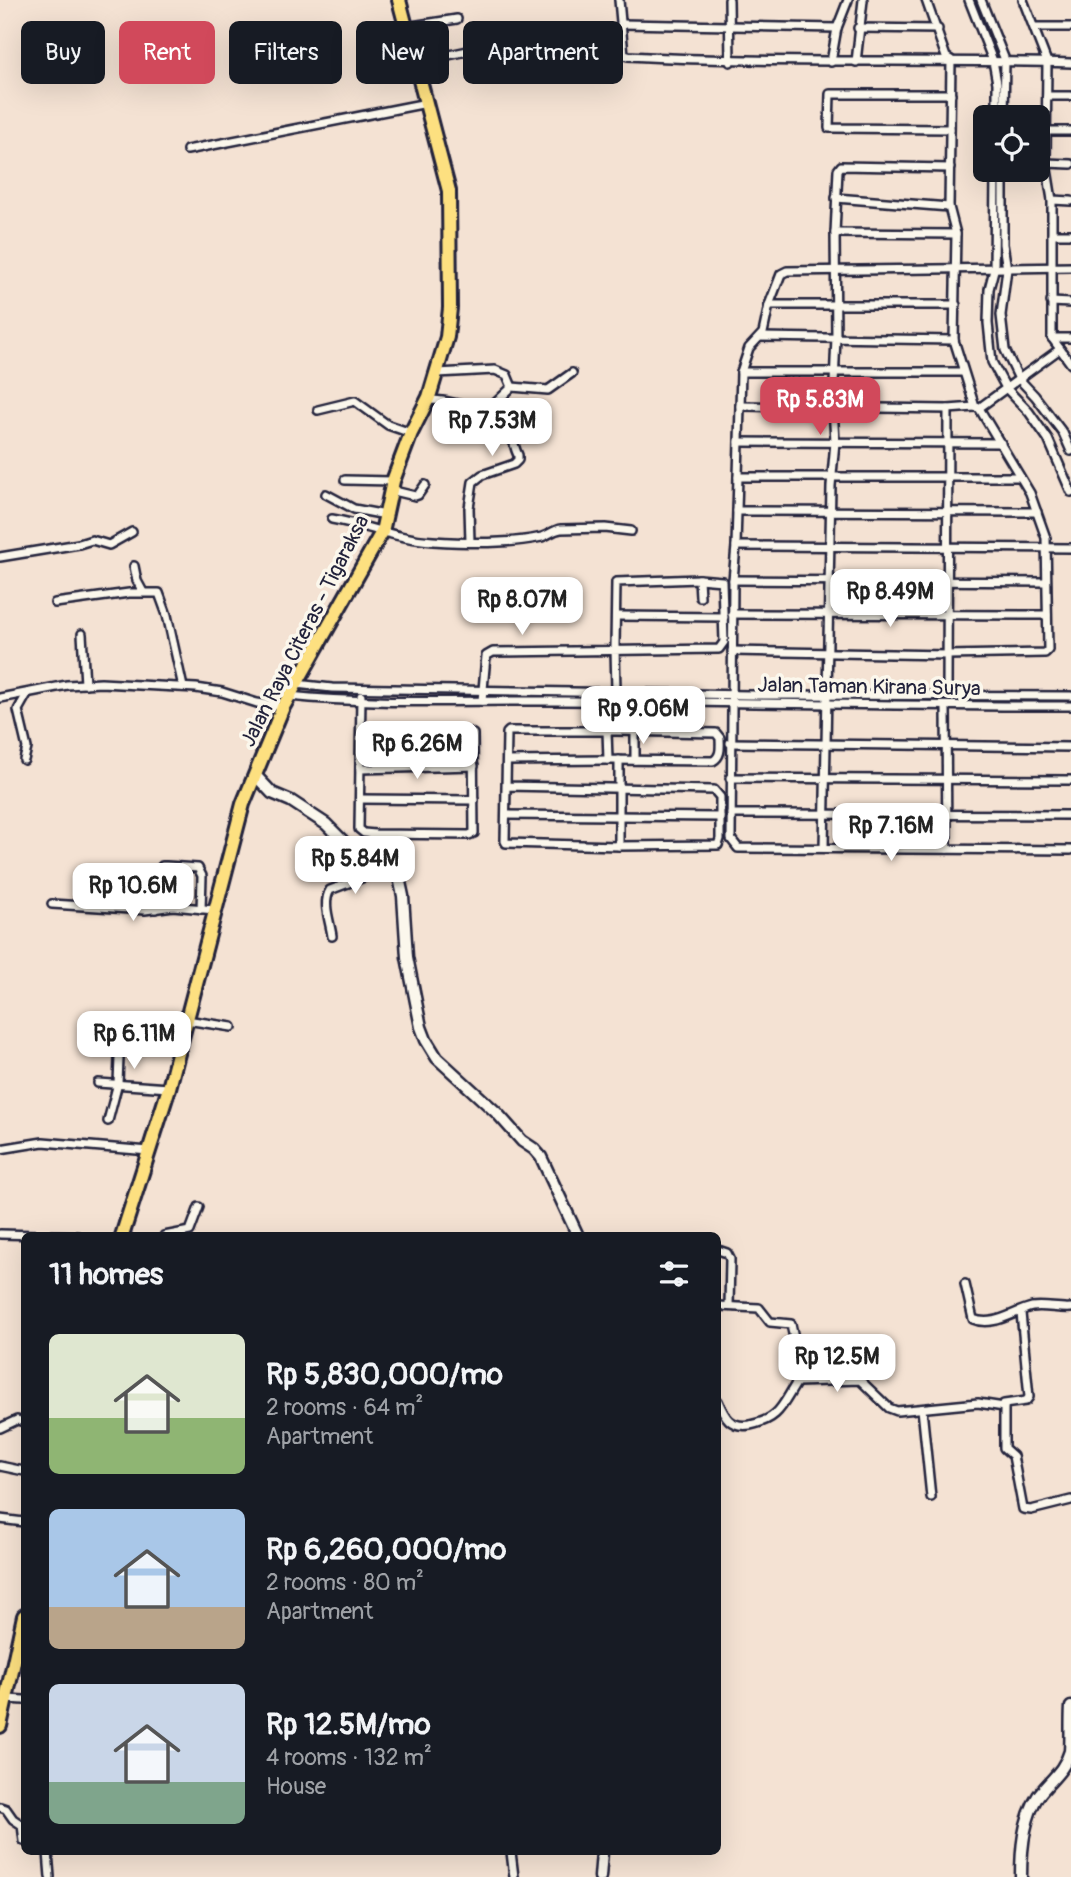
<!DOCTYPE html>
<html lang="en">
<head>
<meta charset="utf-8">
<style>
	:root { --surface:#171b24; --page:#20242c; --text:#f1f3f6; --muted:#9ea1a6; --accent:#d1495b }
	body { margin:0; font-family:Pangolin,sans-serif; background:var(--page); color:var(--text); height:100vh; display:flex; flex-direction:column; font-size:26px; white-space:nowrap }
	* { box-sizing:border-box; margin:0 }
	p { font-size:23px; color:var(--muted) }
	.icon { flex:none; width:38px; height:38px; fill:none; stroke:currentColor; stroke-width:2; stroke-linecap:round; stroke-linejoin:round }
	.map { position:relative; flex:1; overflow:hidden }
	.side { position:absolute; left:21px; top:1232px; width:700px; height:623px; display:flex; flex-direction:column; background:var(--surface); border-radius:10px; box-shadow:0 7px 28px #0002 }
	.side>* { flex:none }
	.top-card { position:absolute; left:21px; top:21px; width:700px; height:63px; display:flex; gap:14px }
	.buttons { position:absolute; left:973px; top:105px; display:grid; gap:14px }
	.buttons a { display:grid; place-items:center; width:77px; height:77px; border-radius:10px; background:var(--surface); box-shadow:0 7px 28px #0002; font-size:35px }
	.price { position:absolute; translate:-50% -60px; padding:0 16px; border-radius:14px; background:#fff; color:#222; font-size:23px; line-height:46px; filter:drop-shadow(0 2px 4px #0008) }
	.price::after { content:''; position:absolute; left:50%; top:42px; width:21px; height:16px; margin-left:-10px; background:inherit; clip-path:polygon(0 0,100% 0,50% 100%) }
	.price.on { background:var(--accent); color:#fff }
	ul { padding:0; list-style:none }
	li { display:flex; align-items:center; gap:21px; height:175px; padding:0 28px }
	li span { display:grid; place-items:center; flex:none; width:196px; height:140px; border-radius:10px; color:#555 }
	li>.icon { margin-inline-start:auto }
	span .icon { width:84px; height:84px; fill:#fffc; stroke-width:1 }
	li b { font-size:30px }
	h2 { display:flex; justify-content:space-between; align-items:center; height:84px; padding:0 28px; font-size:30px }
	.pill { padding:0 24px; border-radius:10px; background:var(--surface); box-shadow:0 7px 28px #0002; font-size:24px; line-height:63px }
	.pill.on { background:var(--accent); color:#fff }
	.map>svg:first-child { display:block }
</style>
</head>
<body>
<div class="map">
<svg width="1071" height="1877" viewBox="0 0 1071 1877">
	<rect width="100%" height="100%" fill="#f4e2d3"/>
	<filter id="ink" filterUnits="userSpaceOnUse"><feTurbulence type="fractalNoise" baseFrequency=".0143" numOctaves="2"/><feDisplacementMap in="SourceGraphic" scale="14" xChannelSelector="R" yChannelSelector="G"/><feConvolveMatrix kernelMatrix="1 2 1 2 8 2 1 2 1" color-interpolation-filters="sRGB"/></filter>
	<g filter="url(#ink)">
		<g fill="none" stroke-linecap="round" stroke-linejoin="round">
			<g stroke="#22223b" stroke-width="12">
				<g id="minor">
					<path d="M619,0L624,55L628,56C776,64 924,59 1071,63"/>
					<polyline points="729,0 730,62"/>
					<polyline points="969,0 993,61 997,83 997,117"/>
					<polyline points="981,0 1005,60 1004,117"/>
					<polyline points="1023,0 1047,62 1046,163 1052,200 1052,338 1071,364"/>
					<polyline points="621,24 837,28"/>
					<polyline points="405,27 457,19"/>
					<polyline points="1034,27 1071,27"/>
					<polyline points="858,28 938,29"/>
					<polyline points="416,62 477,49"/>
					<polyline points="831,62 837,28 848,0"/>
					<polyline points="856,62 863,0"/>
					<polyline points="1047,96 1071,96"/>
					<polyline points="950,129 829,128 830,94 951,94"/>
					<polyline points="1047,131 1071,131"/>
					<polyline points="187,150 427,103"/>
					<polyline points="1046,163 1071,164"/>
					<polyline points="995,170 994,270 989,289 988,323 992,362 1006,388 1029,412 1048,439 1071,492"/>
					<polyline points="1003,170 1003,244 1007,269 1001,315 1005,350 1019,379 1035,396 1063,433 1071,451"/>
					<polyline points="836,198 949,207"/>
					<polyline points="1052,200 1071,201"/>
					<polyline points="835,233 956,234"/>
					<polyline points="1052,234 1071,234"/>
					<polyline points="1071,267 787,271 781,274 769,305 763,333 749,348 741,372 736,546 733,580 731,839 738,848 1071,850"/>
					<polyline points="1051,302 1071,303"/>
					<polyline points="769,305 956,305"/>
					<polyline points="760,337 954,340"/>
					<polyline points="1052,338 1071,338"/>
					<polyline points="741,372 963,372"/>
					<polyline points="437,373 495,370 507,375 512,387 487,411"/>
					<polyline points="512,387 548,390 572,373"/>
					<path d="M428,400C443,399 500,412 507,424C513,433 513,446 518,455V460L514,464L482,475L473,482L469,508L470,542"/>
					<polyline points="740,406 948,409 975,407"/>
					<polyline points="979,408 1060,349"/>
					<polyline points="318,410 355,401 388,425 411,433"/>
					<polyline points="739,442 1001,443"/>
					<polyline points="738,477 1020,477"/>
					<polyline points="345,480 393,481"/>
					<polyline points="390,490 415,496 418,495 425,485"/>
					<polyline points="326,494 354,509 386,515"/>
					<polyline points="737,511 1037,512"/>
					<path d="M332,519C366,525 398,539 433,541C465,543 511,544 542,537C549,535 553,530 561,529L605,528L631,531"/>
					<polyline points="736,546 1071,548"/>
					<polyline points="0,557 79,544 92,540 109,545 132,532"/>
					<polyline points="134,566 137,581 143,592"/>
					<polyline points="699,579 700,597"/>
					<polyline points="733,580 1046,582"/>
					<polyline points="55,603 129,593 159,593 167,615 183,687"/>
					<polyline points="732,614 1047,615"/>
					<polyline points="616,616 724,617"/>
					<polyline points="82,634 85,684"/>
					<polyline points="732,651 947,655 1045,653 1048,650 1046,538 1030,493 979,408 975,407 954,340 956,234 949,207 951,60 946,57 926,0"/>
					<polyline points="296,684 332,688 750,695 1071,696"/>
					<path d="M289,696C378,705 468,700 558,701C729,701 900,707 1071,706"/>
					<polyline points="947,696 948,409"/>
					<polyline points="0,698 67,685 101,683 196,688 222,692 257,703 283,707"/>
					<path d="M482,701L486,656L493,652L719,649L724,642L722,581L699,579L616,582L615,646V649L617,731H607L608,760L713,761C722,756 720,746 720,738L716,733L617,731"/>
					<polyline points="946,706 947,849"/>
					<polyline points="635,731 635,760"/>
					<polyline points="361,735 469,732 473,734 474,833 469,835 375,834 364,833 359,829 361,696"/>
					<polyline points="730,743 1071,747"/>
					<polyline points="24,760 27,748 18,710 27,694"/>
					<polyline points="619,760 619,846"/>
					<polyline points="507,761 608,760"/>
					<polyline points="360,769 474,766"/>
					<polyline points="730,778 1071,780"/>
					<polyline points="506,786 714,790 720,797 720,839 718,845 619,846 506,843 505,841 507,733 509,731 607,731"/>
					<polyline points="360,799 474,800"/>
					<polyline points="731,814 1071,815"/>
					<polyline points="506,815 720,817"/>
					<polyline points="824,848 831,486 835,442 833,407 836,337 835,233 838,170 841,166 950,168"/>
					<polyline points="52,904 145,910 173,906 214,910"/>
					<polyline points="155,909 160,869 162,866 166,866 198,868 202,876 201,909"/>
					<path d="M332,936C330,921 322,903 330,890L367,876L371,861"/>
					<polyline points="186,1020 232,1027"/>
					<polyline points="98,1083 169,1088"/>
					<polyline points="108,1121 118,1083 119,1058"/>
					<polyline points="0,1149 43,1142 149,1151"/>
					<polyline points="0,1234 77,1236"/>
					<polyline points="164,1236 190,1231 199,1207"/>
					<polyline points="718,1250 727,1253 730,1259 729,1306"/>
					<path d="M965,1284L973,1319C993,1328 1014,1311 1032,1307C1044,1305 1058,1309 1071,1308"/>
					<polyline points="718,1306 759,1308 770,1322 791,1324 797,1353 797,1382 860,1380 889,1408 897,1411 978,1403 1004,1407"/>
					<polyline points="1021,1313 1029,1397 1026,1401 1004,1404 1004,1448 1013,1456 1023,1509 1031,1510 1071,1500"/>
					<polyline points="796,1358 847,1344"/>
					<path d="M718,1401C721,1408 724,1415 729,1420C735,1426 743,1426 750,1425C780,1419 782,1405 797,1382"/>
					<polyline points="922,1409 931,1497"/>
					<polyline points="0,1428 17,1420 24,1422"/>
					<polyline points="0,1466 24,1471"/>
					<polyline points="0,1519 24,1522"/>
					<polyline points="7,1699 24,1700"/>
					<polyline points="0,1807 6,1809 13,1819 22,1825 24,1841"/>
					<polyline points="48,1852 50,1877"/>
					<polyline points="511,1852 514,1877"/>
				</g>
			</g>
			<g stroke="#22223b" stroke-width="15">
				<g id="tertiary">
					<polyline points="255,775 272,793 291,801 326,824 357,855 371,861 392,864 397,868 403,896 407,957 421,1027 426,1040 437,1058 497,1113 522,1141 534,1149 541,1157 578,1236"/>
					<polyline points="600,1877 602,1852"/>
					<path d="M1021,1877C1021,1851 1023,1819 1038,1796C1049,1781 1065,1770 1070,1751C1071,1738 1070,1720 1071,1707"/>
				</g>
			</g>
			<g stroke="#22223b" stroke-width="18">
				<g id="primary">
					<polyline points="122,1236 169,1088 243,804 283,707 382,532 393,481 411,433 429,397 447,337 450,308 449,191 399,0"/>
					<polyline points="0,1726 24,1616"/>
				</g>
			</g>
			<use href="#minor" stroke="#fbf7ec" stroke-width="7"/>
			<use href="#tertiary" stroke="#fbf7ec" stroke-width="10"/>
			<use href="#primary" stroke="#fde080" stroke-width="12"/>
		</g>
	</g>
	<g text-anchor="middle" dominant-baseline="central" stroke-width="7" stroke-linejoin="round" paint-order="stroke">
		<g font-size="21" fill="#22223b" stroke="#fbf7ec">
			<text transform="translate(305 631) rotate(-63)">Jalan Raya Citeras - Tigaraksa</text>
			<text transform="translate(869 687) rotate(1)">Jalan Taman Kirana Surya</text>
		</g>
	</g>
</svg>
<div class="buttons">
<a><svg class="icon" aria-label="locate" viewBox="0 0 24 24"><circle cx="12" cy="12" r="6"/><path d="M12 2v4M12 18v4M2 12h4M18 12h4"/></svg></a>
</div>
<b class="price on" style="left:820px;top:437px">Rp 5.83M</b>
<b class="price" style="left:492px;top:458px">Rp 7.53M</b>
<b class="price" style="left:890px;top:629px">Rp 8.49M</b>
<b class="price" style="left:522px;top:637px">Rp 8.07M</b>
<b class="price" style="left:643px;top:746px">Rp 9.06M</b>
<b class="price" style="left:417px;top:781px">Rp 6.26M</b>
<b class="price" style="left:891px;top:863px">Rp 7.16M</b>
<b class="price" style="left:355px;top:896px">Rp 5.84M</b>
<b class="price" style="left:133px;top:923px">Rp 10.6M</b>
<b class="price" style="left:134px;top:1071px">Rp 6.11M</b>
<b class="price" style="left:837px;top:1394px">Rp 12.5M</b>
<div class="top-card">
<a class="pill">Buy</a>
<a class="pill on">Rent</a>
<a class="pill">Filters</a>
<a class="pill">New</a>
<a class="pill">Apartment</a>
</div>
<section class="side">
<h2>11 homes<svg class="icon" aria-label="filters" viewBox="0 0 24 24"><path d="M4 7h16M4 17h16"/><circle cx="9" cy="7" r="2"/><circle cx="15" cy="17" r="2"/></svg></h2>
<ul>
<li><span style="background:linear-gradient(#dfe7d0 60%,#8fb573 0)"><svg class="icon" aria-label="home" viewBox="0 0 24 24"><path d="M3 11l9-7 9 7M6 9v11h12V9"/></svg></span><div><b>Rp 5,830,000/mo</b><p>2 rooms · 64 m²</p><p>Apartment</p></div></li>
<li><span style="background:linear-gradient(#a9c7e8 70%,#b9a48a 0)"><svg class="icon" aria-label="home" viewBox="0 0 24 24"><path d="M3 11l9-7 9 7M6 9v11h12V9"/></svg></span><div><b>Rp 6,260,000/mo</b><p>2 rooms · 80 m²</p><p>Apartment</p></div></li>
<li><span style="background:linear-gradient(#c9d6e8 70%,#7fa58c 0)"><svg class="icon" aria-label="home" viewBox="0 0 24 24"><path d="M3 11l9-7 9 7M6 9v11h12V9"/></svg></span><div><b>Rp 12.5M/mo</b><p>4 rooms · 132 m²</p><p>House</p></div></li>
</ul>
</section>
</div>
</body>
</html>
